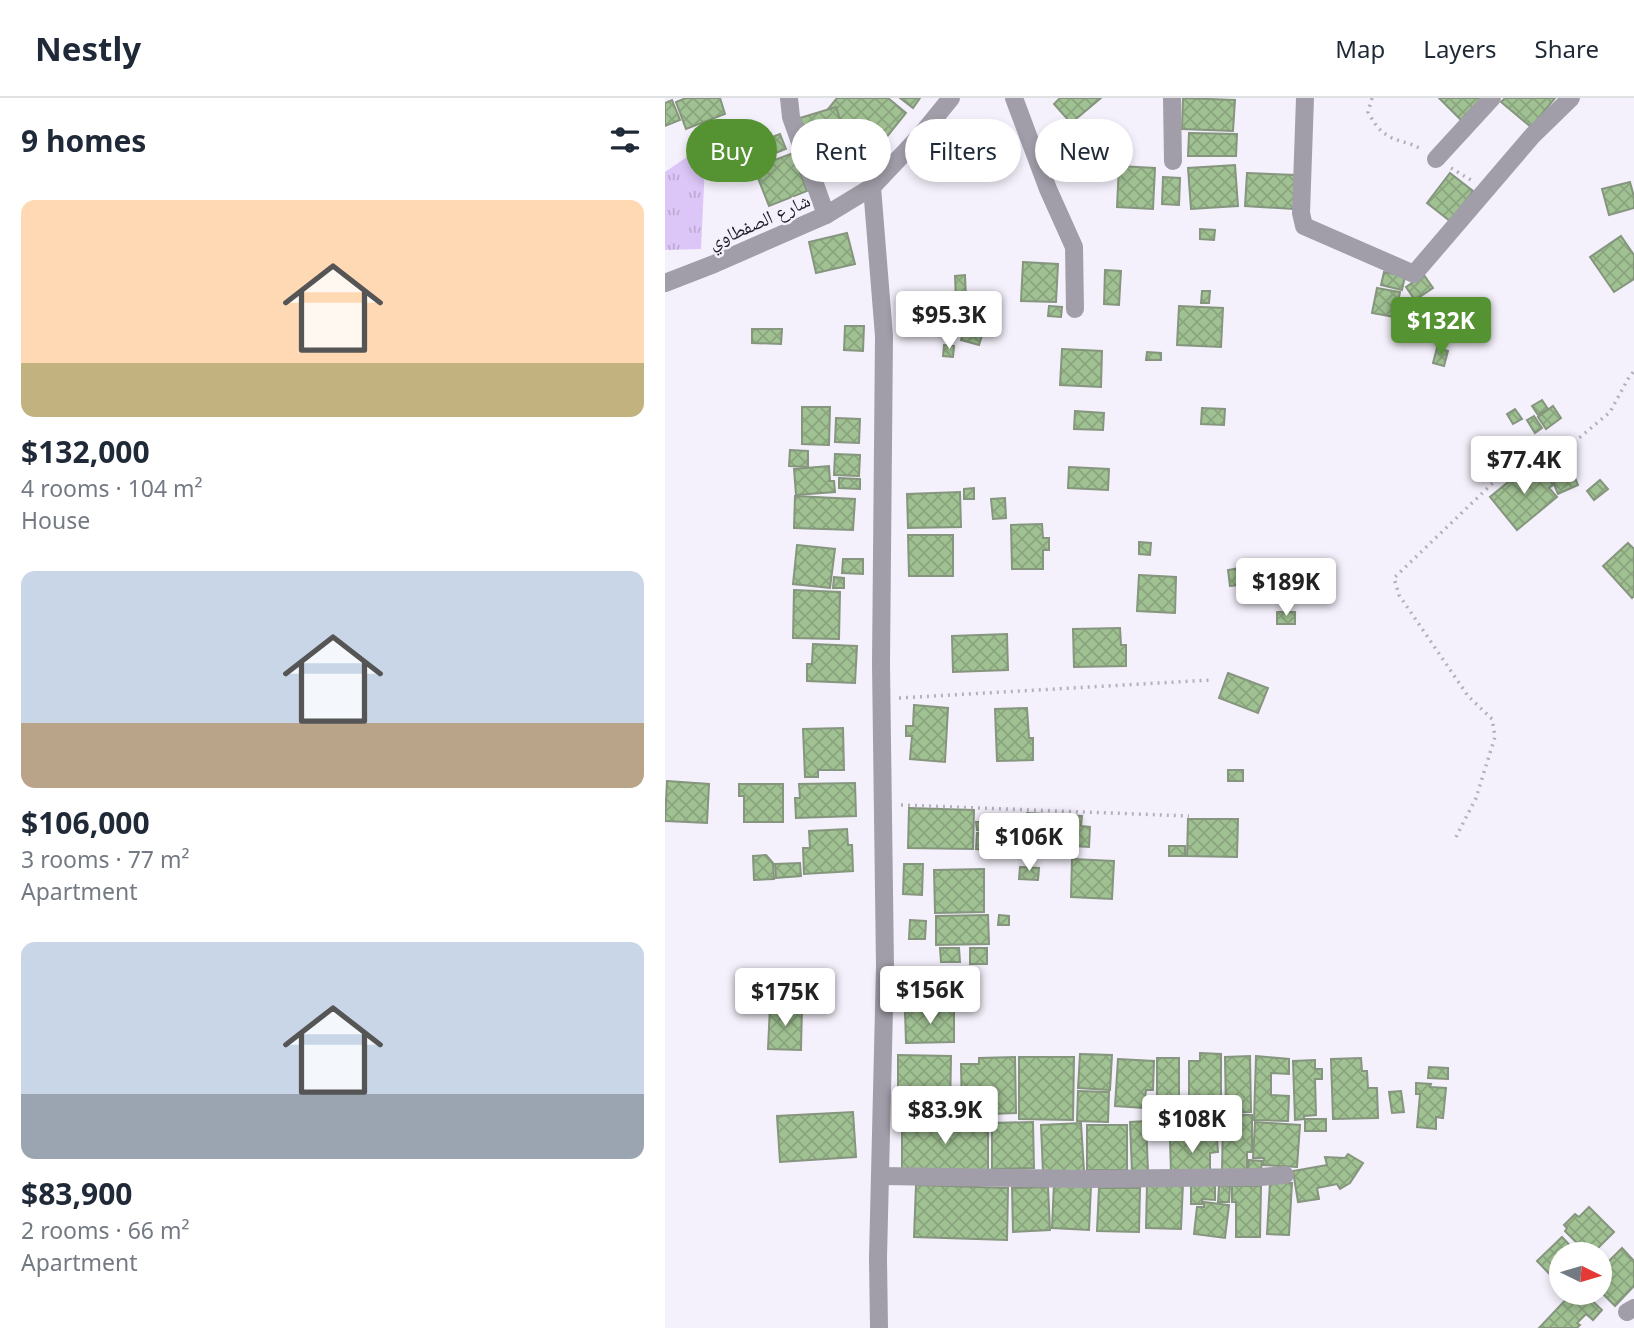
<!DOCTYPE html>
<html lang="en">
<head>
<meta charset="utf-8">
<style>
	:root { --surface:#fff; --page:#f6f6f7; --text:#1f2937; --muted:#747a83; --line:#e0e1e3; --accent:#549232 }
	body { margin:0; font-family:"Noto Sans","Noto Naskh Arabic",sans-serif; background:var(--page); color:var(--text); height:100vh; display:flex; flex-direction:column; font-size:26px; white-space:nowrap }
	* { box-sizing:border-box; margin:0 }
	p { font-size:23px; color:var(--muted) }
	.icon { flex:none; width:38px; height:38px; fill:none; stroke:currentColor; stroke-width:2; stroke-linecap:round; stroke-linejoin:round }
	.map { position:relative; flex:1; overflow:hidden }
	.details { display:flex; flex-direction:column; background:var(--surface); width:665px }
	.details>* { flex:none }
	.hud { position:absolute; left:21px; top:21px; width:665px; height:63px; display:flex; gap:14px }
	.needle { width:46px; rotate:95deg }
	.controls { position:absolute; left:884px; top:1144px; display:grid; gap:14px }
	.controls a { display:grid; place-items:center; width:63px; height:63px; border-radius:50%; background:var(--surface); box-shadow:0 4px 10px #0003; font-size:35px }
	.price { position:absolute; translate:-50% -60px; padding:0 16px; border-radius:7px; background:#fff; color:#222; font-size:23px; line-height:46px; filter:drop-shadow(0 2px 4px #0008) }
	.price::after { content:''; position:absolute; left:50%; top:42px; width:21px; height:16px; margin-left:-10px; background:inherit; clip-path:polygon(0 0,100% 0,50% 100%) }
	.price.selected { background:var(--accent); color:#fff }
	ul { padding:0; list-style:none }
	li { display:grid; align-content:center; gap:14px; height:371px; padding:0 21px }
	li span { display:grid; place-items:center; height:217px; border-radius:14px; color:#555 }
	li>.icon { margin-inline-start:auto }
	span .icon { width:126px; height:126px; fill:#fffc; stroke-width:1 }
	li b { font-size:30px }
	h2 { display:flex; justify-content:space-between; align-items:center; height:84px; padding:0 21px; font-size:30px }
	.pill { padding:0 24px; border-radius:32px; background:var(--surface); box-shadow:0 4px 10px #0003; font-size:24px; line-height:63px }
	.pill.selected { background:var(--accent); color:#fff }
	header { display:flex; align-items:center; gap:42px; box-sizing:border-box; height:98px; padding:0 35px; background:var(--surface); border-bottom:2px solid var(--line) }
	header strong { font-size:33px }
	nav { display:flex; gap:38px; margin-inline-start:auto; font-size:24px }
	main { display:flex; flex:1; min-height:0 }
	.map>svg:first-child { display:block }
</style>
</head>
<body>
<header>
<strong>Nestly</strong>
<nav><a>Map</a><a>Layers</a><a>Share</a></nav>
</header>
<main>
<section class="details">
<h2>9 homes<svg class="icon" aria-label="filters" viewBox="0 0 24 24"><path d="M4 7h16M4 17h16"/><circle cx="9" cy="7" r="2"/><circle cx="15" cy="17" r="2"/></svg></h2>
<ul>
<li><span style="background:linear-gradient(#ffd9b3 75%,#c2b280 0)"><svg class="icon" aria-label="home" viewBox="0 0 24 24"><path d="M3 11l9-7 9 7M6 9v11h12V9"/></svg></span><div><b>$132,000</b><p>4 rooms · 104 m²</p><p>House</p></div></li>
<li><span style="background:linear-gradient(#c9d6e8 70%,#b9a48a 0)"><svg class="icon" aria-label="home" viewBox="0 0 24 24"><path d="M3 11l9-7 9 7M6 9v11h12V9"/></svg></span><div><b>$106,000</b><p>3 rooms · 77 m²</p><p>Apartment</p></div></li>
<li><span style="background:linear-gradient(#c9d6e8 70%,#9aa5b1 0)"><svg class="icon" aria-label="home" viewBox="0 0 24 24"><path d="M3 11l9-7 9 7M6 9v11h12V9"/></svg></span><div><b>$83,900</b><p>2 rooms · 66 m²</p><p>Apartment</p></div></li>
</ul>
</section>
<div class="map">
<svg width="969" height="1230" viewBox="0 0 969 1230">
	<defs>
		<pattern id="grass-tufts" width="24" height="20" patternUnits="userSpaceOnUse" patternTransform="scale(1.75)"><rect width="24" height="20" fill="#dcc6f7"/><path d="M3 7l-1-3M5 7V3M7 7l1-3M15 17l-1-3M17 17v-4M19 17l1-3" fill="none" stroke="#bcaad4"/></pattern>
		<pattern id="building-cross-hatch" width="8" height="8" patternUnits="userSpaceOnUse" patternTransform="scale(1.75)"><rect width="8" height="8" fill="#a0c192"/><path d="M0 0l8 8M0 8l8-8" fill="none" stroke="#8aa57e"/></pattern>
	</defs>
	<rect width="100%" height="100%" fill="#f5f1fc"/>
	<polygon fill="url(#grass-tufts)" points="41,46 36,151 0,152 0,74"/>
	<g fill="url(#building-cross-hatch)" stroke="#85957e" stroke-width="2">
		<polygon points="21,0 55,0 60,16 21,31 11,4"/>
		<polygon points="172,0 223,0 241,15 212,51 163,11"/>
		<polygon points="235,0 255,0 248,10"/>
		<polygon points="395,0 436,0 406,25 389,6"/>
		<polygon points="518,0 570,2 568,33 517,31"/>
		<polygon points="774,0 817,0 796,22"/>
		<polygon points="840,0 890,0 866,29 836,4"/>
		<polygon points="7,2 15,22 0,28 0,5"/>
		<polygon points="171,9 186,55 150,67 135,20"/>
		<polygon points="524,35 572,36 571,58 523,58"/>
		<polygon points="115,36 121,51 79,67 73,52"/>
		<polygon points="128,55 142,93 104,108 89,70"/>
		<polygon points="570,67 573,108 526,111 523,70"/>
		<polygon points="454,68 490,70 488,111 452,109"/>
		<polygon points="582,75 631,77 629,111 580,108"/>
		<polygon points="785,75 808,93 785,123 762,105"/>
		<polygon points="498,79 515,80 514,107 497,106"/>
		<polygon points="965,84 969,99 969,110 944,117 937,91"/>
		<polygon points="535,131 550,132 549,142 535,141"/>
		<polygon points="182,135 190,166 151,175 144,144"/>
		<polygon points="956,138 969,157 969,181 949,194 925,159"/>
		<polygon points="358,164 393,166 391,204 356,203"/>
		<polygon points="440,172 456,173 454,207 439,206"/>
		<polygon points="719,174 740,178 737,192 716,187"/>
		<polygon points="300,177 301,202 291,202 290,178"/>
		<polygon points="759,177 768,190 750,202 741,189"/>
		<polygon points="712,190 735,194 730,219 707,215"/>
		<polygon points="537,193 545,193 544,205 536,205"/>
		<polygon points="384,208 397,209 396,219 383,218"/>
		<polygon points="514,208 558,210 556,249 512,247"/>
		<polygon points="303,219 321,224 314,247 296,242"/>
		<polygon points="180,228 199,228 198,253 179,252"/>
		<polygon points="87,231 117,231 116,246 87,245"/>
		<polygon points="279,247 289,248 288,259 278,258"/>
		<polygon points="772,250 783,253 779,268 768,265"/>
		<polygon points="397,251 437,253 436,289 395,287"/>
		<polygon points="482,254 496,255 496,262 481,262"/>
		<polygon points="877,302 883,311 873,317 867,308"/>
		<polygon points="888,308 896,320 881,331 873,319"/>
		<polygon points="137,309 165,309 164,347 137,346"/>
		<polygon points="537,310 560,311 559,327 536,326"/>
		<polygon points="850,311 857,321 848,326 842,316"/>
		<polygon points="410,313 439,315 438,332 409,331"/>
		<polygon points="869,318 877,330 870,335 862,322"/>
		<polygon points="171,320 195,321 194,345 170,344"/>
		<polygon points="125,352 143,353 143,369 124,368"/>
		<polygon points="898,352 913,387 893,396 878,360"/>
		<polygon points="170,356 195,357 194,378 169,377"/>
		<polygon points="865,366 873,377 877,373 888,387 884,390 892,399 852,432 825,399"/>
		<polygon points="164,368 165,383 169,383 170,394 131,397 129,371"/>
		<polygon points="404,369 444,371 443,392 403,390"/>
		<polygon points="174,380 195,381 195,391 174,390"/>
		<polygon points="935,382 943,391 929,402 922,393"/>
		<polygon points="309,390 309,401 299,401 299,391"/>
		<polygon points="295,394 296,429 243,430 242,396"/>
		<polygon points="130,398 190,401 188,432 129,430"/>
		<polygon points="340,400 341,420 328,421 326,401"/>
		<polygon points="377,426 378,440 384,440 384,452 378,452 378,471 347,471 346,427"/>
		<polygon points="243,437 288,437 288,478 244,478"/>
		<polygon points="474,444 486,445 485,457 474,456"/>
		<polygon points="963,445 969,451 969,498 967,500 938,468"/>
		<polygon points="132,447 170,451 165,490 128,486"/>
		<polygon points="178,461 198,461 198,476 177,475"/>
		<polygon points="581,469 583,486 565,488 563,472"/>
		<polygon points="474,477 511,479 510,515 472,513"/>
		<polygon points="169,479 179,480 179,490 168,490"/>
		<polygon points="129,492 175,494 174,541 128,540"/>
		<rect x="612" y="514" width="18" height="12"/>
		<polygon points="455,530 456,547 461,547 461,568 409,569 408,531"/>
		<polygon points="342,536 343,572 288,574 287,538"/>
		<polygon points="148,546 192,548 190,585 142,583 142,566 147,566"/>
		<polygon points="563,575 603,590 593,615 554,600"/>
		<polygon points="249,607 283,610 280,664 245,661 247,638 241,638 241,628 248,628"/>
		<polygon points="362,610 364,640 368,640 368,662 332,663 330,611"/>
		<polygon points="178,630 179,672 153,672 153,679 140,679 138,631"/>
		<rect x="563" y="672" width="15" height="11"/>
		<polygon points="2,683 44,686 42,725 0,723"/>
		<polygon points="190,685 191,718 131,720 130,700 135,700 134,686"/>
		<polygon points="74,686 118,686 118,724 79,724 79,698 74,698"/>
		<polygon points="244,710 309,712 308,751 243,750"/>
		<polygon points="362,715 417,718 416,728 425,729 424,749 360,745"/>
		<polygon points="523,721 573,721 572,759 522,758"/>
		<polygon points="311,724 327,724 327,732 312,732"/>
		<polygon points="182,731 183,747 187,747 188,773 139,776 138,750 145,750 144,733"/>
		<polygon points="312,735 325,736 324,752 311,751"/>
		<rect x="504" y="748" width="16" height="10"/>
		<polygon points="101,757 108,765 109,781 89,782 88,758"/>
		<polygon points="407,761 449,763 447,801 406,799"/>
		<polygon points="135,765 136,778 111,780 110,766"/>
		<polygon points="239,766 258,766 257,797 238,796"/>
		<polygon points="355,769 374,770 373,782 354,781"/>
		<polygon points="319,771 319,814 270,815 269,772"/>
		<polygon points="323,817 324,846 271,847 271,818"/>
		<polygon points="334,817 344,818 344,827 333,827"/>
		<polygon points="245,822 261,823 260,841 244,841"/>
		<polygon points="275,850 294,850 295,864 276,864"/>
		<rect x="305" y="850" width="17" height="16"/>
		<polygon points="239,870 291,871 290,910 238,908"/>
		<polygon points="105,908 137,908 136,952 103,951"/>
		<polygon points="289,911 289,944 241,945 240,913"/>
		<polygon points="535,955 556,956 556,1009 524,1009 524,963 535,963"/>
		<polygon points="415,956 447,957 445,992 413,990"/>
		<polygon points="233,957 286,958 285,1017 233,1016"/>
		<polygon points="585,958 586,1014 561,1015 560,959"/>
		<polygon points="591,958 624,961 624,976 606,975 606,997 624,998 623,1023 589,1022"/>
		<polygon points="350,959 351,1015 297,1017 296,966 314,966 314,960"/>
		<polygon points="354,959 409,959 408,1022 354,1021"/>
		<rect x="492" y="960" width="22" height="52"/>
		<polygon points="696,960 697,973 702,973 703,990 712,990 713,1020 668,1021 666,961"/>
		<polygon points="453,961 489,963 488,992 481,992 479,1010 450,1008"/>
		<polygon points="650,962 650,971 657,971 657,981 650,981 651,1017 639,1018 639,1021 630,1022 628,963"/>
		<polygon points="764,969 783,970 783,981 763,980"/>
		<polygon points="751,985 766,986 765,989 781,990 778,1020 771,1019 771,1031 752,1029 755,996 751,996"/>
		<polygon points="413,993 444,994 443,1024 412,1023"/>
		<polygon points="736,993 739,1014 727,1015 724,994"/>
		<polygon points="538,1013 553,1013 553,1037 538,1038"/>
		<polygon points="188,1014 191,1059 115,1064 112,1018"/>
		<polygon points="558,1017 587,1017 587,1054 582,1054 582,1075 557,1075"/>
		<rect x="640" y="1021" width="21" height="12"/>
		<polygon points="323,1023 323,1073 237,1074 237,1024"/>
		<polygon points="481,1023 483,1073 467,1074 465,1024"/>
		<polygon points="368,1024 369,1070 327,1071 327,1025"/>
		<polygon points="590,1024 635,1027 632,1069 598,1067 599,1060 588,1060"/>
		<polygon points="416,1025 419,1073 378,1075 376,1027"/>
		<rect x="422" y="1027" width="40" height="45"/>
		<polygon points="552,1041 553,1054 545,1055 545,1074 506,1074 505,1042"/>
		<polygon points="683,1056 698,1065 685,1085 675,1091 672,1086 652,1090 654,1101 633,1104 628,1073 662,1067 660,1059 680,1060"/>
		<polygon points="584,1062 597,1063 596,1072 583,1071"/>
		<polygon points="605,1084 627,1085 624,1137 602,1136"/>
		<polygon points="389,1085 426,1087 424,1132 387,1130"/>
		<polygon points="518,1085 516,1131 481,1130 482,1086"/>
		<polygon points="526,1086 550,1087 550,1102 537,1101 537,1106 526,1106"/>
		<polygon points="251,1087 343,1090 342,1142 249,1139"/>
		<polygon points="554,1088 565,1088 564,1104 553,1104"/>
		<polygon points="567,1088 596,1088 595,1139 571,1139 571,1104 567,1104"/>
		<polygon points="383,1089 385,1132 348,1134 347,1090"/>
		<polygon points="434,1090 475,1090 474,1134 432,1133"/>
		<polygon points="539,1104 564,1107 560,1140 529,1136 532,1109 539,1109"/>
		<polygon points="924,1109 949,1134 926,1157 924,1157 900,1133 902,1130 899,1127 910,1116 914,1119"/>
		<polygon points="897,1139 914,1157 896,1157 896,1188 872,1163"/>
		<polygon points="957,1150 969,1163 969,1188 950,1208 934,1192 934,1173"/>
		<polygon points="907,1195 919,1195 937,1212 928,1222 921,1216 912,1225 915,1227 912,1230 874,1230"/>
	</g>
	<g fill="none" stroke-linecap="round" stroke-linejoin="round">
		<g stroke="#b4b0ba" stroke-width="3.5" stroke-dasharray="2 5" stroke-linecap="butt">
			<path d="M707,0L703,14C708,23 713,32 722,37C732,44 745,44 756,51"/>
			<polyline points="786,70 806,82"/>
			<polyline points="234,600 546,582"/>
			<polyline points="236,707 524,718"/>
			<polyline points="791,739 811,700 830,639 827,621 803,598 734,497 729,480 859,355 879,346 908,345 945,314 963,281 969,273"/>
		</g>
		<g stroke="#a29ea9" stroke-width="18">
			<polyline points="124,0 126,19 161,117"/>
			<polyline points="349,0 383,91 409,149 410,211"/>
			<polyline points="507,0 508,63"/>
			<polyline points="640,0 636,115 639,128 749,176 868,37 906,0"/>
			<polyline points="771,61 827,0"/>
			<polyline points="207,89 219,238 216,566 220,869 213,1160 214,1230"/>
			<polyline points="0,185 49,166 161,117 207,89 256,37 286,0"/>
			<polyline points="215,1078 422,1081 595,1079 620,1077"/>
			<polyline points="962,1214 969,1210"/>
		</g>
	</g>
	<g text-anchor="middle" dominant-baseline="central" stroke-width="5" stroke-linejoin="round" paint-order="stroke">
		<g font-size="19" fill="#221e27" stroke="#f5f1fc">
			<text transform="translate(94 123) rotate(-24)">شارع الصفطاوي</text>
		</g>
	</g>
</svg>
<div class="controls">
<a><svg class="needle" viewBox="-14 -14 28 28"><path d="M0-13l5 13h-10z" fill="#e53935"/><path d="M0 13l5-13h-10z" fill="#747a83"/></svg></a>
</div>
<b class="price" style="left:284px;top:253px">$95.3K</b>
<b class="price selected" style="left:776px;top:259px">$132K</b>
<b class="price" style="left:859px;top:398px">$77.4K</b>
<b class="price" style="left:621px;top:520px">$189K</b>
<b class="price" style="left:364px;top:775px">$106K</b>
<b class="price" style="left:265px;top:928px">$156K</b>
<b class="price" style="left:120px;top:930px">$175K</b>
<b class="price" style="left:280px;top:1048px">$83.9K</b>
<b class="price" style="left:527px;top:1057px">$108K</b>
<div class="hud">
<a class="pill selected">Buy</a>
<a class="pill">Rent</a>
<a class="pill">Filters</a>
<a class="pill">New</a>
</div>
</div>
</main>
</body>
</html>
